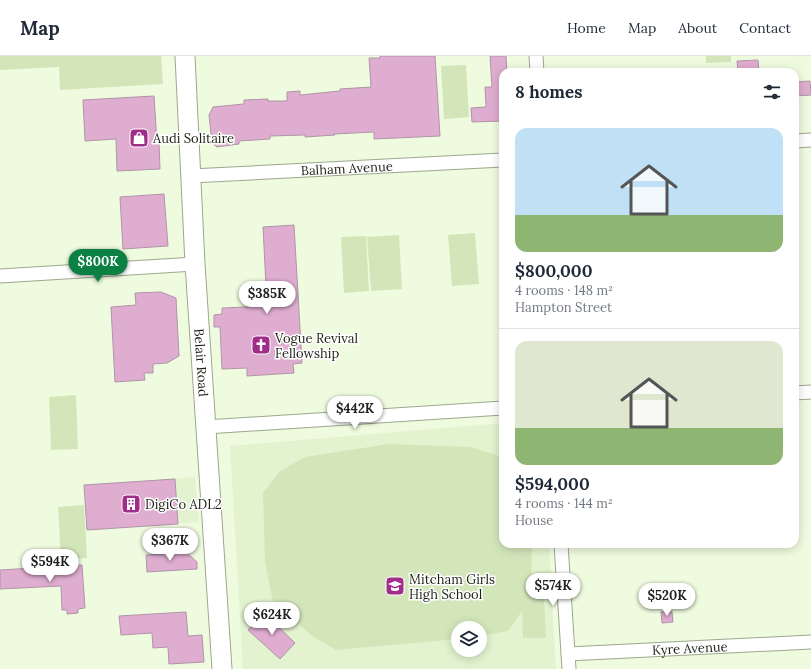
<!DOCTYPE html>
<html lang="en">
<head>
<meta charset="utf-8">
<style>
	:root { --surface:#fff; --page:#f6f6f7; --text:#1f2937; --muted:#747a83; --line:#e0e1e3; --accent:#0b8043 }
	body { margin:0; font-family:Lora,serif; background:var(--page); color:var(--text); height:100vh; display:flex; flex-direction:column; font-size:15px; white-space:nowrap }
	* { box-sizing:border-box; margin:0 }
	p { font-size:13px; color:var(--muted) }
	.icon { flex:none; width:22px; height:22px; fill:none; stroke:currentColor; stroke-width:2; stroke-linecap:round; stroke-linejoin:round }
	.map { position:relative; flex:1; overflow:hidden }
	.details { position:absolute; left:499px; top:12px; width:300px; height:480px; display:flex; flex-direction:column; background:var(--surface); border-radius:12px; box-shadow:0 2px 10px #0003 }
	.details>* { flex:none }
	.fabs { position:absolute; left:451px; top:565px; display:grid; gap:8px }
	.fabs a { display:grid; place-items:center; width:36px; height:36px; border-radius:50%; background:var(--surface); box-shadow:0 2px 10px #0003; font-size:20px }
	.price { position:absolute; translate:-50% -34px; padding:0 9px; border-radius:14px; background:#fff; color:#222; font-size:13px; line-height:26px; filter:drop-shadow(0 1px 2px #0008) }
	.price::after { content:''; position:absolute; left:50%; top:24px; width:12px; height:9px; margin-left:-6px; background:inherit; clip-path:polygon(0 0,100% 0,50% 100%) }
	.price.on { background:var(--accent); color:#fff }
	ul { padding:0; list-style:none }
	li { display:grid; align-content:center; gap:8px; height:212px; padding:0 16px }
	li+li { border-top:1px solid var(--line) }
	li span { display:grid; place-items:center; height:124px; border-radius:12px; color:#555 }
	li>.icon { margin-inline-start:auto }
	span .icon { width:72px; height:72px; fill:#fffc; stroke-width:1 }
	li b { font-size:17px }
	h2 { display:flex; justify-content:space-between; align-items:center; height:48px; padding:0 16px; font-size:17px }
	header { display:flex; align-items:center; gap:24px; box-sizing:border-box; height:56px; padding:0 20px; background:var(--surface); border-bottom:1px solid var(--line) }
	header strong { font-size:19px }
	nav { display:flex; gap:22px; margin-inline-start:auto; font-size:14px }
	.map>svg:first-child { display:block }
</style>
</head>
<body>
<header>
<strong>Map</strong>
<nav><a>Home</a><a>Map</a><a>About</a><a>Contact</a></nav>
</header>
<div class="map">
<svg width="811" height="613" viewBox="0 0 811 613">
	<rect width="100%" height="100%" fill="#effbdf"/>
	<g fill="#e3f3cf" fill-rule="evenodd">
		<path d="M503,367V488H549L556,613H243L230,390ZM458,572H480V594H458Z"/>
		<polygon points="195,421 199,466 87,474 84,429"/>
	</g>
	<g fill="#d3e6ba">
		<polygon points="0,0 161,0 163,28 60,34 59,11 0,14"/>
		<polygon points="706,0 731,0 731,6 706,7"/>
		<polygon points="466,9 469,61 444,63 441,10"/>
		<polygon points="475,177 479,228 452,230 448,179"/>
		<polygon points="399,179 402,233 371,235 367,181"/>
		<polygon points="366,180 369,235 344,237 341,181"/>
		<polygon points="76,339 78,393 51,394 49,341"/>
		<polygon points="389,388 471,391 502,401 503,488 532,488 531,540 530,542 544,542 546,582 523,582 522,555 508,575 480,580 480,572 458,572 458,583 336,594 312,580 273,545 265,506 263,437 280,415 305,401"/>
		<polygon points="84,449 87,502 61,504 58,451"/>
	</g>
	<g fill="#dfadd0" stroke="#af95a7">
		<polygon points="380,0 435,0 440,80 374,83 374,76 334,78 335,79 305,81 305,79 270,80 270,83 239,85 239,88 217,91 212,87 209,59 213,51 244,48 244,44 268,43 268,45 287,45 287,36 300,35 300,39 340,35 340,33 371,31 369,2 380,2"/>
		<polygon points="490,0 506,0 507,16 503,16 503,65 472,66 471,52 486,51 485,31 492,31"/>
		<polygon points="758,4 759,16 738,16 737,5"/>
		<polygon points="810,25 811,39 795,40 795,26"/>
		<polygon points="154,40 157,86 159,86 160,113 117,115 116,83 85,85 83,44"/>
		<polygon points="164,138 168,190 123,193 120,141"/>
		<polygon points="294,169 302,307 293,308 294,317 247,320 247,312 222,313 220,271 214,271 214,259 222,258 222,252 267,250 263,171"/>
		<polygon points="161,236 176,242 179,300 167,307 153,308 153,317 144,317 145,324 115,326 111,251 136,249 135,237"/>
		<polygon points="175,423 178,468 87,474 84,429"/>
		<polygon points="187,497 197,506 197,513 147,516 146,499"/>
		<polygon points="82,509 85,552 78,553 78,557 67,558 67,554 62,554 61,530 0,533 0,514"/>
		<polygon points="186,556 188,580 202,579 204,606 169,608 168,591 153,592 152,577 121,579 119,560"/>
		<polygon points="661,556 672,556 673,566 662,567"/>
		<polygon points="264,557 295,587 280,603 248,574"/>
	</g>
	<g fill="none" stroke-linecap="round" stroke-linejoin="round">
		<g stroke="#9ca88d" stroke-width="15">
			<g id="street">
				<polyline points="536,0 537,16"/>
				<polyline points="795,85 811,84"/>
				<path id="s1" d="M191,120L503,104"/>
				<polyline points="0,220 195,208"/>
				<polyline points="795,337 811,336"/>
				<polyline points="206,371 503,352"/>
				<polyline points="561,488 569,613"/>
				<path id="s2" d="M568,598L811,586"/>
			</g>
		</g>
		<g stroke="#9ca88d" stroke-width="21">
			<g id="secondary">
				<path id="s3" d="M185,0L195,208L222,613"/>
			</g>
		</g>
		<use href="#street" stroke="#fff" stroke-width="13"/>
		<use href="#secondary" stroke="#fff" stroke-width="19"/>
	</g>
	<defs>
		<g id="shop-square" transform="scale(1)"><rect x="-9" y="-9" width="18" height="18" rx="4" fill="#a02d89" stroke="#fff"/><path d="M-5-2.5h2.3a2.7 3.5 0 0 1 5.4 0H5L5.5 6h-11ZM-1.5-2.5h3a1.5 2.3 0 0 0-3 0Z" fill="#fff"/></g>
		<g id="church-square" transform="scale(1)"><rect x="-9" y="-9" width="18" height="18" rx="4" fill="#a02d89" stroke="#fff"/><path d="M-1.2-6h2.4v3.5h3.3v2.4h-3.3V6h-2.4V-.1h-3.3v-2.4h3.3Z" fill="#fff"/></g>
		<g id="building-square" transform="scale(1)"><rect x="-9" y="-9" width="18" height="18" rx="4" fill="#a02d89" stroke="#fff"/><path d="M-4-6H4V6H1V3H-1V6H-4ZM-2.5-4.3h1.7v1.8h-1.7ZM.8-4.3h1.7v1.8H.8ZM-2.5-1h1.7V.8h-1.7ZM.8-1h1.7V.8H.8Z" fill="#fff"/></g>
		<g id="school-square" transform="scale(1)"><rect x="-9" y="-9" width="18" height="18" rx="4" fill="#a02d89" stroke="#fff"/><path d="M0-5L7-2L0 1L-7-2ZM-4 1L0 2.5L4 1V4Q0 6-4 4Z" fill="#fff"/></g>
	</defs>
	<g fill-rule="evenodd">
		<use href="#shop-square" x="139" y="82"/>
		<use href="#church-square" x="261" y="289"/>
		<use href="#building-square" x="131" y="448"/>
		<use href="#school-square" x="395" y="530"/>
	</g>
	<g text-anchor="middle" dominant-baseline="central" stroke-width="3" stroke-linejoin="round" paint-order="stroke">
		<g font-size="13" fill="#1d2117" stroke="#fff" text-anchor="start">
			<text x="153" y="82">Audi Solitaire</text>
			<text x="275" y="282">Vogue Revival<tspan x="275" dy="15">Fellowship</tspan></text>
			<text x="145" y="448">DigiCo ADL2</text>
			<text x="409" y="523">Mitcham Girls<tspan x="409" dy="15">High School</tspan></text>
		</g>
		<g font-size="13" fill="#1d2117" stroke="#fff">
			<text stroke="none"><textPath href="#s1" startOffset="156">Balham Avenue</textPath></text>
			<text stroke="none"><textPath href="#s3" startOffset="307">Belair Road</textPath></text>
			<text stroke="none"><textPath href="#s2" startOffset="122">Kyre Avenue</textPath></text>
		</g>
	</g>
</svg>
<div class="fabs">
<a><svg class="icon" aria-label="layers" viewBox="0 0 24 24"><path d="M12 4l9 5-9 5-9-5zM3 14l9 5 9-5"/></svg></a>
</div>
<b class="price on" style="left:98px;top:227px">$800K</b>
<b class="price" style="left:267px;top:259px">$385K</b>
<b class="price" style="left:355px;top:374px">$442K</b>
<b class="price" style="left:170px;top:506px">$367K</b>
<b class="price" style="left:50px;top:527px">$594K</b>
<b class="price" style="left:553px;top:551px">$574K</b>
<b class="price" style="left:667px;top:561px">$520K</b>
<b class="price" style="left:272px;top:580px">$624K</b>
<section class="details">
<h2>8 homes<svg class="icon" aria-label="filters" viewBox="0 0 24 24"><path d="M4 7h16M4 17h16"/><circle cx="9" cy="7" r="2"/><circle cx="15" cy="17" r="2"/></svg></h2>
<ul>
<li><span style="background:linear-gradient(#bfe0f5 70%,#8fb573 0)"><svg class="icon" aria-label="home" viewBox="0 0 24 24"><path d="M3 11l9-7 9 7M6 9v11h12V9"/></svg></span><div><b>$800,000</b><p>4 rooms · 148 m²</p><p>Hampton Street</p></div></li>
<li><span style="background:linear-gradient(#dfe7d0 70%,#8fb573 0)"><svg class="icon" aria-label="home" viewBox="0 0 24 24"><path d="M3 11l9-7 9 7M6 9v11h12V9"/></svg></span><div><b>$594,000</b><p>4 rooms · 144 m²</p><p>House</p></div></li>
</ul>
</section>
</div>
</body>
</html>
